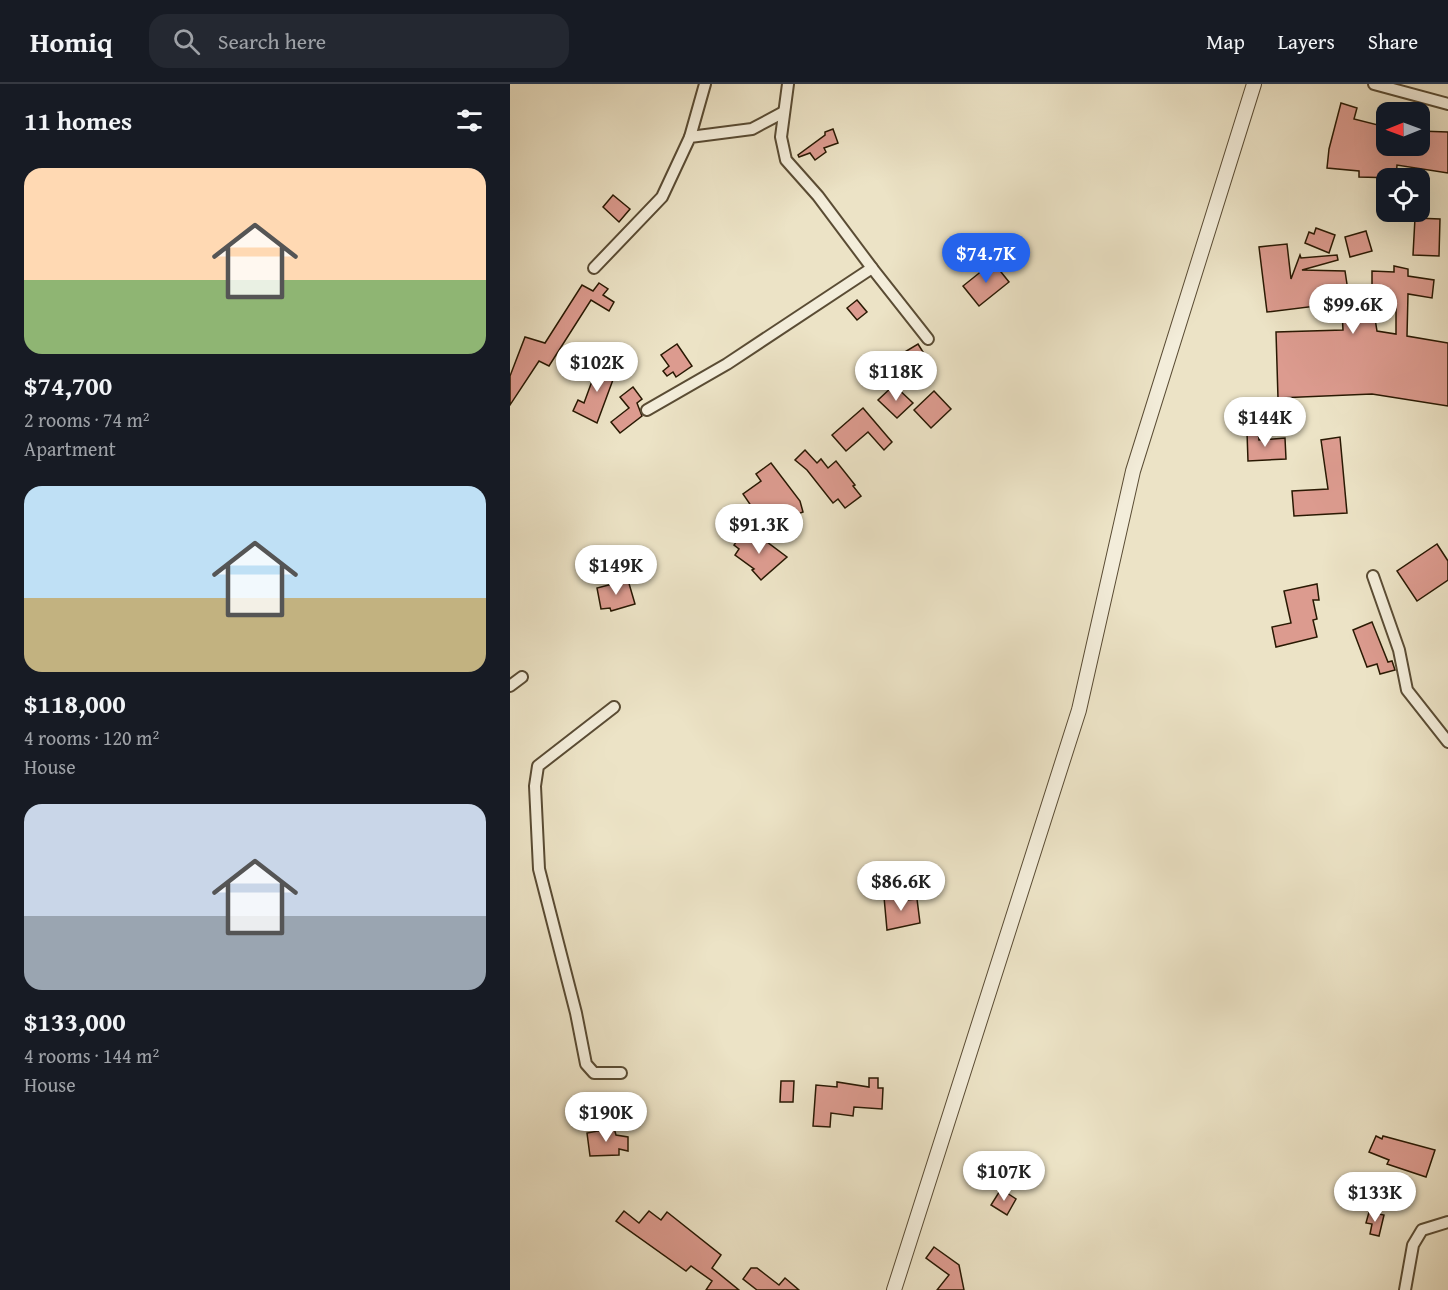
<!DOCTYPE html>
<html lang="en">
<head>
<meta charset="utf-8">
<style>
	:root { --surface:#171b24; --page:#242831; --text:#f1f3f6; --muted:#9ea1a6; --line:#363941; --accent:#2563eb }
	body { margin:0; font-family:"Gentium Book Plus",serif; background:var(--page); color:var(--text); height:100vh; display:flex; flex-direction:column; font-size:22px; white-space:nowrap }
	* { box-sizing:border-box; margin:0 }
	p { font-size:20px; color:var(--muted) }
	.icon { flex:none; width:33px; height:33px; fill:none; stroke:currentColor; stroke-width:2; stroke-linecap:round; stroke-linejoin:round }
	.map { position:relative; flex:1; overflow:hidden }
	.side { display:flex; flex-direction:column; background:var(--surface); width:510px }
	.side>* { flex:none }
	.needle { width:39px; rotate:269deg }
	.fabs { position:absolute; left:866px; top:18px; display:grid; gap:12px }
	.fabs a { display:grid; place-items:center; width:54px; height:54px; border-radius:12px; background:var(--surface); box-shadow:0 6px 24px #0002; font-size:30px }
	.price { position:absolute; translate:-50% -51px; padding:0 14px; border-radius:21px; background:#fff; color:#222; font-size:20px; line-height:39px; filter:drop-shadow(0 2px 3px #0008) }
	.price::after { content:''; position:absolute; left:50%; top:36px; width:18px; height:14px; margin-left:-9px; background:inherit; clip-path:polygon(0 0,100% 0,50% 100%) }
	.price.current { background:var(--accent); color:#fff }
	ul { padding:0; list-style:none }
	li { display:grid; align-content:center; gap:12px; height:318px; padding:0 24px }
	li span { display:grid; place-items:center; height:186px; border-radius:18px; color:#555 }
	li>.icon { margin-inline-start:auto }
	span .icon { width:108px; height:108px; fill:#fffc; stroke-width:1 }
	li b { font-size:26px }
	h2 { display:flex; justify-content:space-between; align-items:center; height:72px; padding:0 24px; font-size:26px }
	header { display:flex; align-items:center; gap:36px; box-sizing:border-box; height:84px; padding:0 30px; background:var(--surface); border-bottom:2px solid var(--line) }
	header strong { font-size:28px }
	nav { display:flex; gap:33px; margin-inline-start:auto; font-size:21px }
	.search { width:420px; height:54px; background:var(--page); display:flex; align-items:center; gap:15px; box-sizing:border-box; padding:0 21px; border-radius:18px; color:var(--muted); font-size:22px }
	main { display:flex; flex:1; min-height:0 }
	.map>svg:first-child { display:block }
</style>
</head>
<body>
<header>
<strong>Homiq</strong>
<div class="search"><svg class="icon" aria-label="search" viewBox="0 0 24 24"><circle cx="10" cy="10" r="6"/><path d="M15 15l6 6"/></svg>Search here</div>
<nav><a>Map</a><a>Layers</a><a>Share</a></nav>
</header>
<main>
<section class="side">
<h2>11 homes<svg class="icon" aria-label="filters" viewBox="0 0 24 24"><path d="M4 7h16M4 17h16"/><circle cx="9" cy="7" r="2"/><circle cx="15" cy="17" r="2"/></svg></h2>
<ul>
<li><span style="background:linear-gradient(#ffd9b3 60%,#8fb573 0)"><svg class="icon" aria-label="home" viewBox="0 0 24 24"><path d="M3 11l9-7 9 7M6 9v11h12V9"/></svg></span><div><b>$74,700</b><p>2 rooms · 74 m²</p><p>Apartment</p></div></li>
<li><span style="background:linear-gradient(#bfe0f5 60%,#c2b280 0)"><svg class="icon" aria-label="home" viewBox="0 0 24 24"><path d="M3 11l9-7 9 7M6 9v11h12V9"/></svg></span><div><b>$118,000</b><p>4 rooms · 120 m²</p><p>House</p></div></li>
<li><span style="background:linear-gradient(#c9d6e8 60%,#9aa5b1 0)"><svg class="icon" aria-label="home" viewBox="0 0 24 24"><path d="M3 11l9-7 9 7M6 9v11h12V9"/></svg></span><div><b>$133,000</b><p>4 rooms · 144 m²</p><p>House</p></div></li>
</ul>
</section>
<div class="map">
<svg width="938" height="1206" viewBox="0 0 938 1206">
	<rect width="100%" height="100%" fill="#ece3c6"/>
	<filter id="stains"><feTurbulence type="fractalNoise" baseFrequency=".00333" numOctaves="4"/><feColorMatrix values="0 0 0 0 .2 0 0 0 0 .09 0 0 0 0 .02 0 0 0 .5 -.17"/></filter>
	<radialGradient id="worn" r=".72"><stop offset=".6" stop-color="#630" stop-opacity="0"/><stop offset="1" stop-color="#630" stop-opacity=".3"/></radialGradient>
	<g fill="#dc9b8f" stroke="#291903" stroke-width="1.5" fill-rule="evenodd">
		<polygon points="831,19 847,24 844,35 876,43 876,62 909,62 909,47 938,48 938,89 887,81 886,94 849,93 849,87 817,84 819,65"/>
		<polygon points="323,45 328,59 314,64 316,68 305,76 300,69 289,73 288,71 315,51 315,48"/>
		<polygon points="103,111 120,125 109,138 93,123"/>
		<polygon points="905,134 930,135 929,172 903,171"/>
		<polygon points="806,144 825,151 819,169 795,159 799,148 804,150"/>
		<polygon points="856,147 862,167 840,173 835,153"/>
		<path d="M777,160L781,195L790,171L791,174L827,171L828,176L792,186L835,187L840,220L862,221V187L884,188V182L898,185V192L924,196L922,214L898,210L897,252L938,259V322L862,310L768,314L766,248L833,246L832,226H822V220L757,228L749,163ZM863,222L886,223V250L867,247Z"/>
		<polygon points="483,178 499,198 469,222 453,202"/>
		<polygon points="89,199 98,205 93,211 104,218 99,227 81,216 39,282 29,277 0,321 0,292 15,253 35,259 72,201 83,207"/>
		<polygon points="347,216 357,228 347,236 337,224"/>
		<polygon points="167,260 182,282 166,293 163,288 157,292 153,287 159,282 151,271"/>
		<polygon points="408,260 418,276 403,286 393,269"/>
		<polygon points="89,278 107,285 87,339 63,327 68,316 74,319"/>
		<polygon points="384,301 403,319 387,334 368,316"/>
		<polygon points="123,303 132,315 127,319 132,332 110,349 101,338 119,324 110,313"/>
		<polygon points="424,307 441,325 421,344 404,326"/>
		<polygon points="353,324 382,358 374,366 358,348 336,367 322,351"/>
		<polygon points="748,347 749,356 775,354 776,375 738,377 737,348"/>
		<polygon points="830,353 837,429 784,432 782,407 818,405 811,356"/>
		<polygon points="295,366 307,379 311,375 318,384 326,377 345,401 343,402 351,412 335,424 328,415 323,419 297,386 285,376"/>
		<polygon points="261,379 290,417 293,428 262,439 257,425 248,432 233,410 251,397 246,390"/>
		<polygon points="233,448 245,457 249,452 277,473 251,496 242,486 244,485 225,471 229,465 224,461"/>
		<polygon points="927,460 938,477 938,496 907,517 887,487"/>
		<polygon points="118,496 125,520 101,527 100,524 91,525 87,504"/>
		<polygon points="807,500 809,516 803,516 807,535 803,536 807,553 766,563 762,543 781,539 774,507"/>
		<polygon points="862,538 878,578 882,577 885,586 870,590 867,580 857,583 843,546"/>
		<polygon points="387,811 388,817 407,815 410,839 377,846 374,813"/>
		<polygon points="359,994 368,994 368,1004 373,1004 372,1025 344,1023 343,1032 321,1029 320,1043 303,1042 306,1001 327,1003 327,998 359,1003"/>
		<polygon points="271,997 284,997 283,1018 270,1018"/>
		<polygon points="104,1044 106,1051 118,1053 118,1067 109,1065 109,1071 80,1072 77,1049"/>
		<polygon points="866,1052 872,1055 873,1052 925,1066 916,1093 877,1080 879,1076 859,1068"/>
		<polygon points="491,1105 506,1115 497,1131 481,1121"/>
		<polygon points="114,1127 129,1139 139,1127 151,1136 157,1128 211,1171 202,1184 229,1206 196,1206 202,1197 181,1182 176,1187 106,1137"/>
		<polygon points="859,1128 874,1131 869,1152 860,1150 862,1140 856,1139"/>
		<polygon points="424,1163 449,1181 454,1206 427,1206 439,1191 416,1174"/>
		<polygon points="241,1184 247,1184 269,1201 275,1194 289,1206 247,1206 233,1195"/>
	</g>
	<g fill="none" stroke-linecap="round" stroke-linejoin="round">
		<g stroke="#5a4c34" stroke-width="14">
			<g id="minor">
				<polyline points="864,0 938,20"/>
				<polyline points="180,53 195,0"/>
				<polyline points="84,184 152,113 180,53 242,45 272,29"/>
				<polyline points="362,184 418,255"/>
				<polyline points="137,326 217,280 362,184 308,112 276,76 271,53 278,0"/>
				<polyline points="863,492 889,566 897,606 938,658"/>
				<polyline points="0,602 12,593"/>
				<polyline points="104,623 28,682 25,702 29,785 66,929 76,980 84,989 111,989"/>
				<polyline points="895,1206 903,1161 912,1146 938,1138"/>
			</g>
		</g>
		<g stroke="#5a4c34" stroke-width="16">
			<polyline id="tertiary" points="384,1206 569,626 623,387 744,0"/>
		</g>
		<use href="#minor" stroke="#f3edda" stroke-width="10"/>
		<use href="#tertiary" stroke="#f3edda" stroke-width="14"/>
	</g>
	<rect width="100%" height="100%" filter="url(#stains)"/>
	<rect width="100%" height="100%" fill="url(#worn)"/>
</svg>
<div class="fabs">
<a><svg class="needle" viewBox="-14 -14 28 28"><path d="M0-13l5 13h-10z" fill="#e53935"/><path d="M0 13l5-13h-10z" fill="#9ea1a6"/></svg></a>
<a><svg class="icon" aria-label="locate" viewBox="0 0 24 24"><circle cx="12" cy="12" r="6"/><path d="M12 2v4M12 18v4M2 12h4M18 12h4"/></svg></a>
</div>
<b class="price current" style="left:476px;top:200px">$74.7K</b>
<b class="price" style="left:843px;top:251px">$99.6K</b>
<b class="price" style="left:87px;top:309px">$102K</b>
<b class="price" style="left:386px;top:318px">$118K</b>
<b class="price" style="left:755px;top:364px">$144K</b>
<b class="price" style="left:249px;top:471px">$91.3K</b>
<b class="price" style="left:106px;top:512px">$149K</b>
<b class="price" style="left:391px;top:828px">$86.6K</b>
<b class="price" style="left:96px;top:1059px">$190K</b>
<b class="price" style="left:494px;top:1118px">$107K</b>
<b class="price" style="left:865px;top:1139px">$133K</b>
</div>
</main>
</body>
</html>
